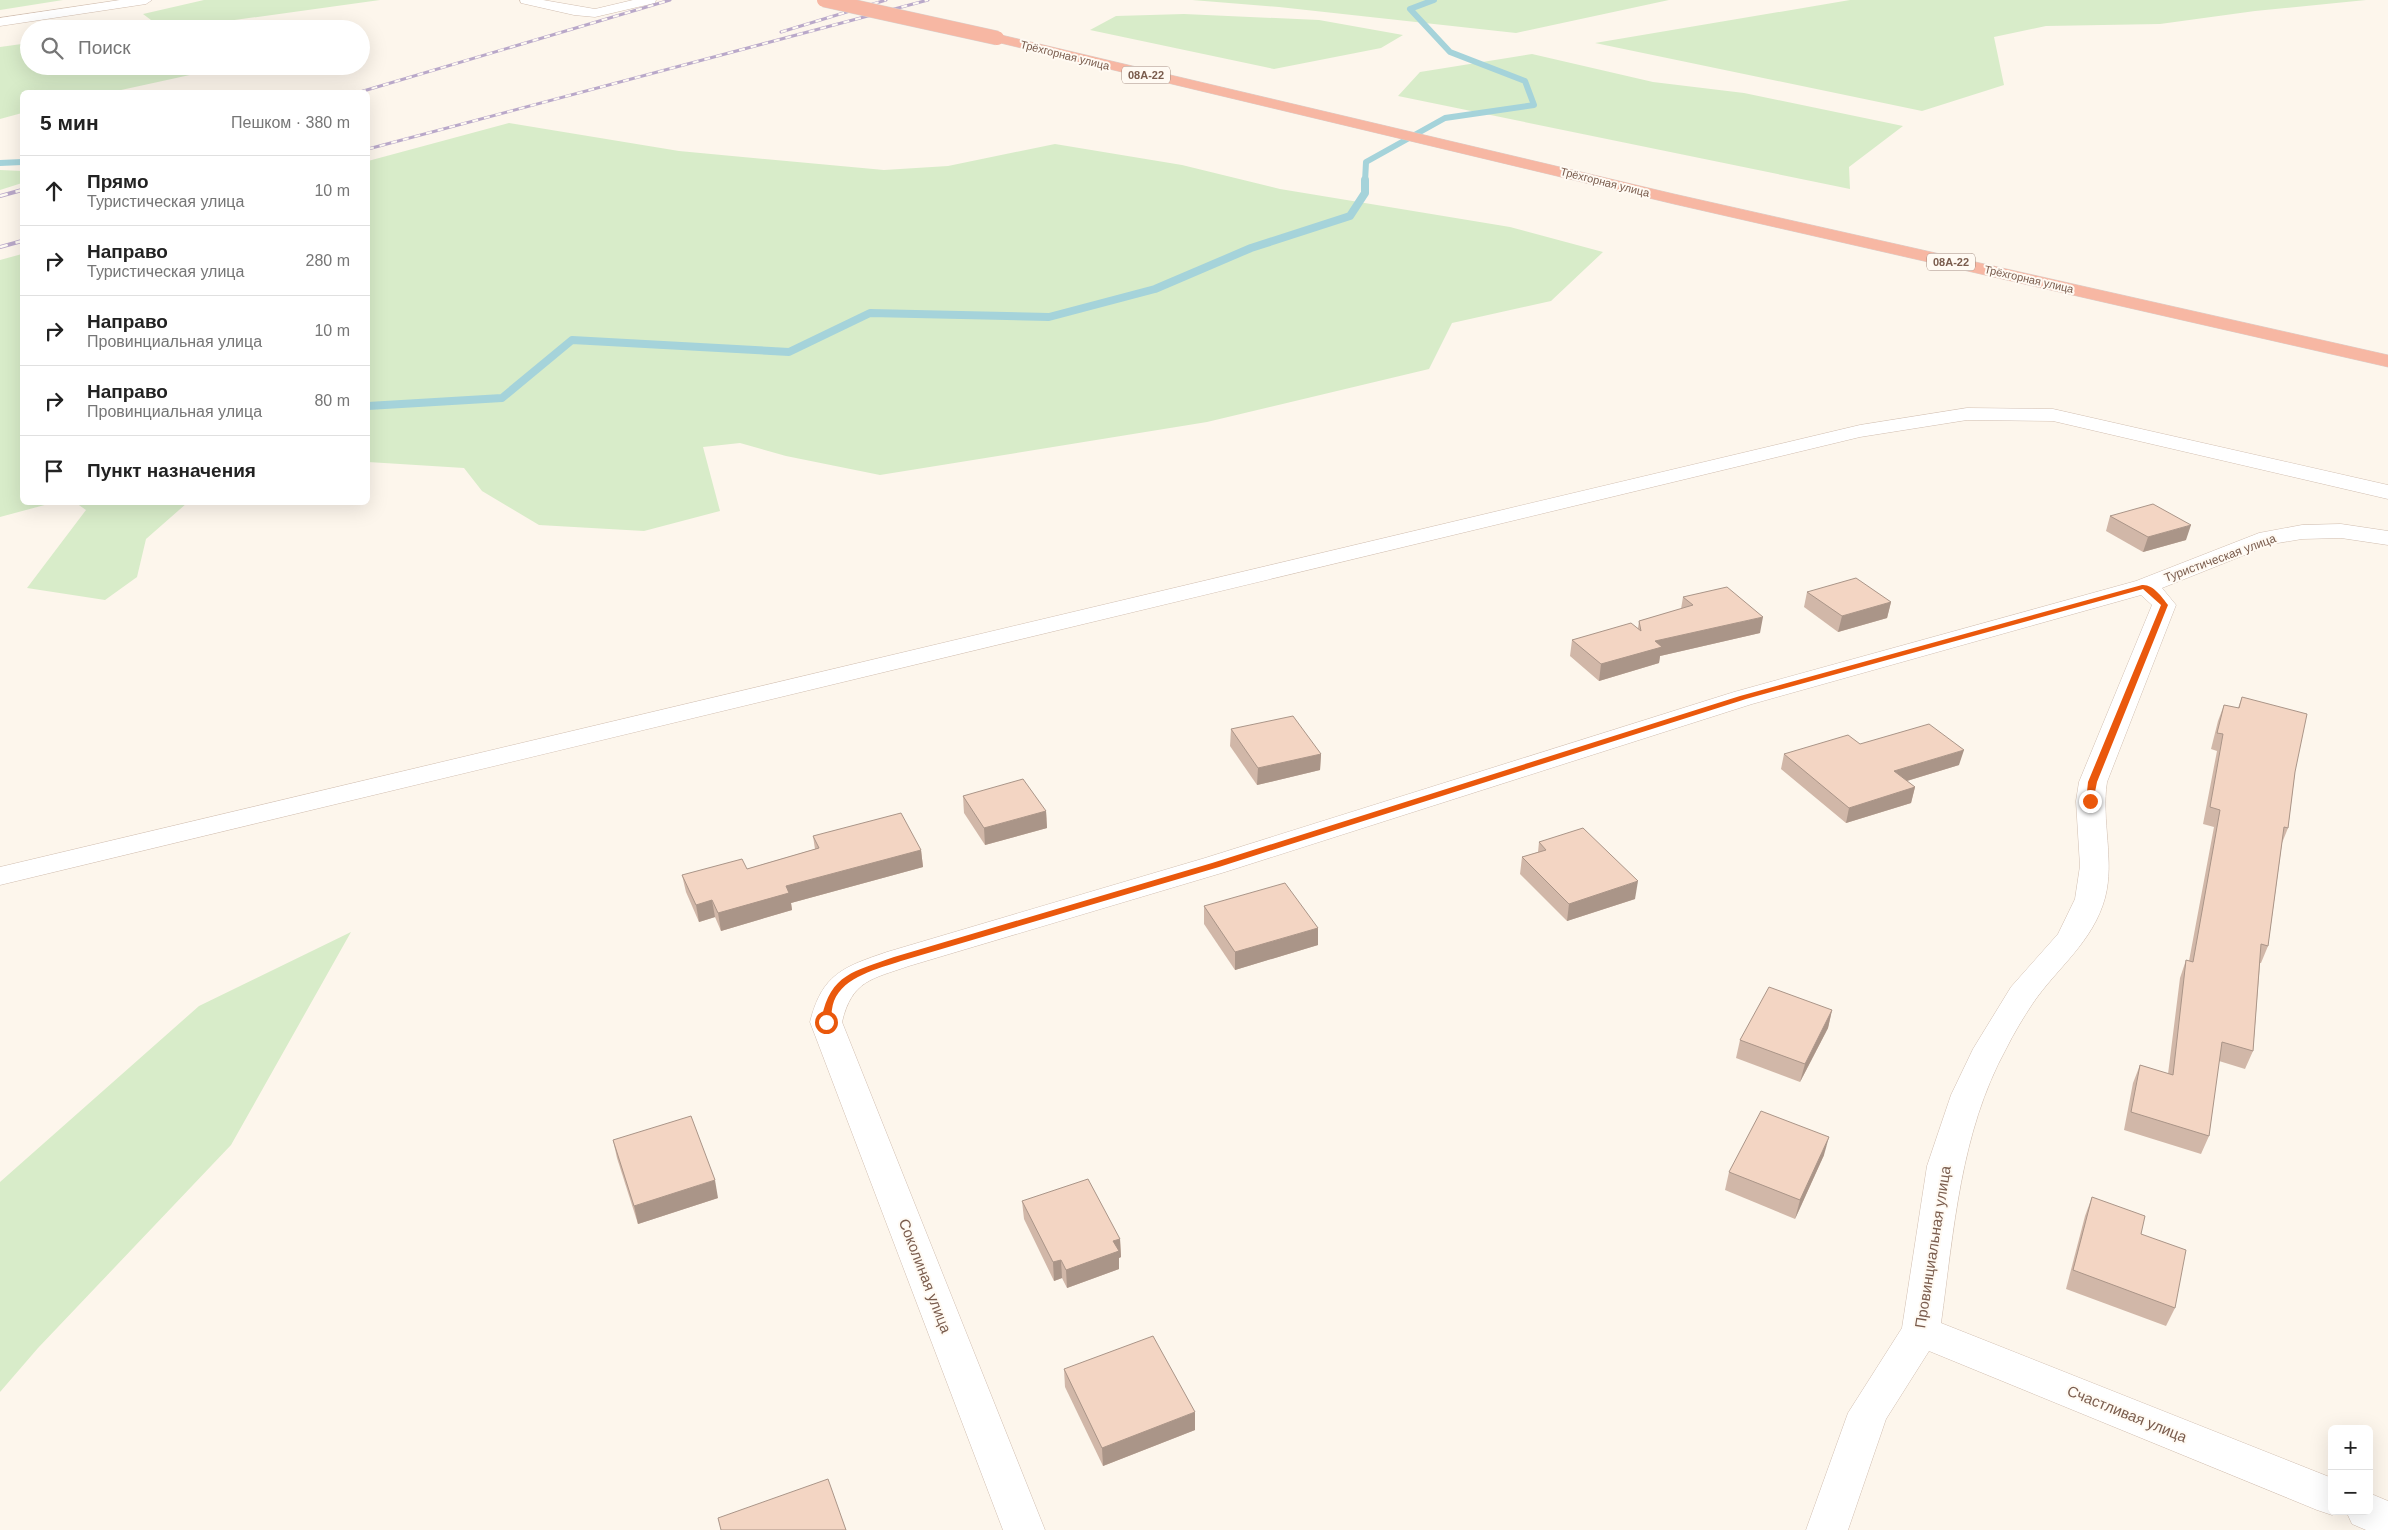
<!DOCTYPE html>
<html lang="ru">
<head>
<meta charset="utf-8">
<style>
  :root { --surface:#fff; --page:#f2f2f2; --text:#222; --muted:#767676; --line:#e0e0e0 }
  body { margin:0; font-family:Helvetica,sans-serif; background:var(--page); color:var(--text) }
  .controls { position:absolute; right:15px; bottom:15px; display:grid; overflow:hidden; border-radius:8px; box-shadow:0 5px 20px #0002 }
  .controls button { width:45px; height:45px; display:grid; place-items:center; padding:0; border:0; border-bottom:1px solid var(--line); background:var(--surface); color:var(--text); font:25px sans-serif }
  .stop { position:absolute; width:15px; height:15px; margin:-11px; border:4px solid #ea580c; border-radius:50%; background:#fff }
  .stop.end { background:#ea580c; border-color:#fff; box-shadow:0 1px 5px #0008 }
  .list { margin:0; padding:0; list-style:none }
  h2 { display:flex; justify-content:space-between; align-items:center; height:65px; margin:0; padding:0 20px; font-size:21px }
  h2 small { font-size:16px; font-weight:400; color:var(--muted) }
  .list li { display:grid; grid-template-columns:32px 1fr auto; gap:15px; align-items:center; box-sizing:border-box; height:70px; padding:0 20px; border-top:1px solid var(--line) }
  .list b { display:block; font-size:19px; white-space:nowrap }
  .list p { margin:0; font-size:16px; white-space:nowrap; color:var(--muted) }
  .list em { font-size:16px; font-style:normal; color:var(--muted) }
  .icon { flex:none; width:28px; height:28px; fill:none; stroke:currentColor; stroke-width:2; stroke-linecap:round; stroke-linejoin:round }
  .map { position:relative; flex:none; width:2388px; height:1530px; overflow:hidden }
  .search { position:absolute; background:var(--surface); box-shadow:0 5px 20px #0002; left:20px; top:20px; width:350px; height:55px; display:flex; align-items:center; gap:12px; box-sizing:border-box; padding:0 18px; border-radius:28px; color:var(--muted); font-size:19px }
  .panel { position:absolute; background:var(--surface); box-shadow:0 5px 20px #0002; left:20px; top:90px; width:350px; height:415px; border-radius:8px }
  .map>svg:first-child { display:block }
</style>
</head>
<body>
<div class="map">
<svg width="2388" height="1530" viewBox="0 0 2388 1530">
  <rect width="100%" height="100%" fill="#fdf6ec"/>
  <!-- green -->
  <g fill="#d8ecc9">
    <path d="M0,0H63L0,10Z"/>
    <path d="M204,0H380L206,24L231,29H111L151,20L143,14Z"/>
    <path d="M1192,0H1669L1516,33L1279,7Z"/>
    <path d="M1850,0H2366L2255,11L2160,24L2046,26L1994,37L2004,85L1922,111L1595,43Z"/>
    <path d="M1184,14L1319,20L1403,35L1381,48L1274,69L1090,30L1116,16Z"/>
    <path d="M29,43V66H231L112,92H22V113L0,119V47Z"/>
    <path d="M1532,54L1653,82L1744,93L1903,126L1849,167L1850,189L1398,96L1420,72Z"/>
    <path d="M509,123L679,151L884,170L948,166L1055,144L1182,165L1280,189L1510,227L1603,252L1551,301L1452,323L1429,369L1207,422L880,475L786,456L740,443L703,447L720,511L644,531L539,525L482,491L464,468L368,462V161Z"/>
    <path d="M0,170L22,171V183L0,190Z"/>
    <path d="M22,254V502L52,503L0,517V260Z"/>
    <path d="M76,503H187L146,539L137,577L105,600L27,588L86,510Z"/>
    <path d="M351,932L231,1145L38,1348L0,1392V1182L199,1006Z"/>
  </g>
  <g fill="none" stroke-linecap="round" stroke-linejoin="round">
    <!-- stream-far1 -->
    <g stroke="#a5d3da" stroke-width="6">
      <path d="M0,163L22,162"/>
      <path d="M1365,182L1366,162L1445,118L1534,105L1525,81L1450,52L1410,9L1434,0"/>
    </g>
    <!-- stream -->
    <path stroke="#a5d3da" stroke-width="8" d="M368,406L502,398L572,340L789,352L870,313L1049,317L1155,289L1251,248L1350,216L1365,193V180"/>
    <!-- minor casing -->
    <g stroke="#d1beb0" stroke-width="1">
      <g id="minor">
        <path d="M120,0H152L146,4L0,26V18Z"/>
        <path d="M520,0H543L595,9L633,0H656L655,3L595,17L574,15L521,3Z"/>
        <path d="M1967,408L2053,409L2388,485V499L2053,421L1967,420L1860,437L0,885V867L1860,425Z"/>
        <path d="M2341,524L2388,531V545L2341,538L2302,539L2272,544L2162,588L2176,605L2107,782C2101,821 2115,860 2105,898C2093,942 2057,968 2033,1003C2023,1018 2014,1033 2006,1049C1960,1133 1954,1230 1941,1323L2332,1478V1511H2343L2332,1515L2317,1510L1929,1351L1886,1419L1848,1530H1806L1848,1413L1902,1328L1927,1166L1951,1095L1973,1049L2011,987L2058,934L2075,899L2080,866L2076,801L2079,782L2152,605L2141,595L1752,704L1225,872L909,966C872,979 852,980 842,1022L1045,1530H1003L810,1022C822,974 843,967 887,952L1205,858L1734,692L2136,581L2259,533L2302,525Z"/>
        <path d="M2369,1493L2388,1501V1530H2366L2352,1524L2346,1511H2369Z"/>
      </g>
    </g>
    <!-- highway casing -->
    <g stroke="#dad1cd" stroke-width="1">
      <path id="highway" d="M997,34L1674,194L2388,355V367L1674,204L992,41L990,38Z"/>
    </g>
    <!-- minor -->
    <use href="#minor" fill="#fff" fill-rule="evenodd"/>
    <!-- highway -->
    <use href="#highway" fill="#f7b7a3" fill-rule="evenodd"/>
    <!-- rail-far1 casing -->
    <g stroke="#b9a8c9" stroke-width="3">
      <g id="rail-far1">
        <path d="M781,32L886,0"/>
        <path d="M360,92L670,0"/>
        <path d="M368,149L928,0"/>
      </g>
    </g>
    <!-- rail casing -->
    <g stroke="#b9a8c9" stroke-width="4">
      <g id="rail">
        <path d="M0,196L22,190"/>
        <path d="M0,247L22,241"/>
      </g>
    </g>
    <!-- rail-far1 -->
    <use href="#rail-far1" stroke="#fffaf3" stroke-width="2" stroke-dasharray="6" stroke-linecap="butt"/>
    <!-- rail -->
    <use href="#rail" stroke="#fffaf3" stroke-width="2.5" stroke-dasharray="8" stroke-linecap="butt"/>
    <!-- highway-bridge casing -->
    <g stroke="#dad1cd" stroke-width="15" stroke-linecap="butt">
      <path id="highway-bridge" d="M824,0L997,38"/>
    </g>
    <!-- highway-bridge -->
    <use href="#highway-bridge" stroke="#f7b7a3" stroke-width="14"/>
  </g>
  <!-- wall -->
  <g fill="#d1b7a8">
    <path d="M2110,516L2186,540L2143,552L2106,531Z"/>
    <path d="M1807,592L1891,602L1887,618L1838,632L1804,607Z"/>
    <path d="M1683,597L1760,633L1660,656L1659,663L1599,681L1570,656L1572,640L1638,628L1639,621L1681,609Z"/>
    <path d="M2242,697L2295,772L2288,828L2282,843L2268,946L2261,963H2260L2253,1051L2245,1069L2219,1061L2209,1136L2201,1154L2124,1130L2133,1083L2140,1065L2168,1074L2180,978L2186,960L2189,961L2214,827L2203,824L2217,751L2211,749L2218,721L2224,705L2238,708Z"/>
    <path d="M1231,729L1321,754L1320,770L1257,785L1230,746Z"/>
    <path d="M1860,744L1959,765L1907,781L1915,787L1911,803L1846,823L1781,769L1784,754Z"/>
    <path d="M963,796L1046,811L1047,828L985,845L964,813Z"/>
    <path d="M813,836L921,850L923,867L791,903L792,910L721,931L715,917L699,922L686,892L682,875L747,869L815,849Z"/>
    <path d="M1539,842L1635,899L1567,921L1520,874L1522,857L1538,852Z"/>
    <path d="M1204,906L1318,928V945L1235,970L1204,924Z"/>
    <path d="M1832,1010L1828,1028L1800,1082L1736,1058L1740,1040Z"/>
    <path d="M613,1140L718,1198L638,1224L617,1158Z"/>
    <path d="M1824,1155L1795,1219L1725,1190L1729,1172Z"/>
    <path d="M2092,1197L2141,1234L2175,1308L2166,1326L2066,1289L2085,1216Z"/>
    <path d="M1022,1201L1120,1239L1121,1257L1119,1258V1269L1067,1288L1062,1278L1054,1281L1024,1219Z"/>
    <path d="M1064,1369L1195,1430L1103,1466L1065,1387Z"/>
  </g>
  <!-- shaded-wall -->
  <g fill="#aa9588">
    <path d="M2191,525L2186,540L2143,552L2148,537Z"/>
    <path d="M1891,602L1887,618L1838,632L1842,616Z"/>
    <path d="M1763,617L1760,633L1660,656L1659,663L1599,681L1601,664L1655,641Z"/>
    <path d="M1964,750L1959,765L1890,786L1894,771Z"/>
    <path d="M1321,754L1320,770L1257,785L1258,768Z"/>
    <path d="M1915,787L1911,803L1846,823L1849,808Z"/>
    <path d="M1046,811L1047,828L985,845L984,828Z"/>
    <path d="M921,850L923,867L791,903L792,910L721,931L718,913L786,886Z"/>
    <path d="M1638,881L1635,899L1567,921L1569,904Z"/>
    <path d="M712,900L715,917L699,922L696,905Z"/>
    <path d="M1318,928V945L1235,970V952Z"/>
    <path d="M1832,1010L1828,1028L1800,1082L1805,1064Z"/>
    <path d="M1829,1137L1824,1155L1795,1219L1800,1200Z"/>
    <path d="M715,1180L718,1198L638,1224L634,1206Z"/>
    <path d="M1120,1239L1121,1257L1119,1258V1269L1067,1288L1066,1270L1113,1241Z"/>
    <path d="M1061,1260L1062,1278L1054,1281L1053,1262Z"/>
    <path d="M1195,1412V1430L1103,1466L1102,1448Z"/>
  </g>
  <!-- building -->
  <g fill="#f3d5c3" stroke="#aa9588">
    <path d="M2153,504L2191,525L2148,537L2110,516Z"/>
    <path d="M1856,578L1891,602L1842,616L1807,592Z"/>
    <path d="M1727,587L1763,617L1655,641L1662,647L1601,664L1572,640L1631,623L1641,631L1639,621L1693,605L1683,597Z"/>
    <path d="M2242,697L2307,714L2295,772L2288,828L2284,827L2268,946L2261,944L2253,1051L2222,1042L2209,1136L2131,1112L2140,1065L2173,1075L2186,960L2193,962L2220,810L2210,807L2223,734L2217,733L2224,705L2239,708Z"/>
    <path d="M1293,716L1321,754L1258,768L1231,729Z"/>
    <path d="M1929,724L1964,750L1894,771L1915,787L1849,808L1784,754L1848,735L1860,744Z"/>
    <path d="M1023,779L1046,811L984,828L963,796Z"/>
    <path d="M901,813L921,850L786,886L789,893L718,913L712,900L696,905L682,875L742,859L747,869L819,848L813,836Z"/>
    <path d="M1583,828L1638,881L1569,904L1522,857L1546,850L1539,842Z"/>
    <path d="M1285,883L1318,928L1235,952L1204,906Z"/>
    <path d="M1769,987L1832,1010L1805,1064L1740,1040Z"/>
    <path d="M1761,1111L1829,1137L1800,1200L1729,1172Z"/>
    <path d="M691,1116L715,1180L634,1206L613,1140Z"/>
    <path d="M1088,1179L1120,1239L1113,1241L1119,1251L1066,1270L1061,1260L1053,1262L1022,1201Z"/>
    <path d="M2092,1197L2145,1216L2141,1234L2186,1250L2175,1308L2073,1270Z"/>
    <path d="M1153,1336L1195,1412L1102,1448L1064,1369Z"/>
    <path d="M828,1479L846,1530H721L718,1518Z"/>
  </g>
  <!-- route -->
  <path fill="#ea580c" d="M2142,585C2153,584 2162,597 2168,605L2097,782L2093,802L2086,801L2088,782L2161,605L2143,589L1746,699L1219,867L901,961C878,969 844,976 834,1001C831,1009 832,1017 829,1025H822L821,1022C829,974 853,972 894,957L1212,863L1740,696Z"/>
  <g text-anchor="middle" stroke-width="4" stroke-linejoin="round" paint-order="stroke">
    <!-- far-street labels -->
    <g font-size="11" fill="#7a5c4d" stroke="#fffaf3">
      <text transform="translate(1065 55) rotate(14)" y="4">Трёхгорная улица</text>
      <text transform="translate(1605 182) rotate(14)" y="4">Трёхгорная улица</text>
      <text transform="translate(2029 279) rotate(13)" y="4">Трёхгорная улица</text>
    </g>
    <!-- shield labels -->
    <g fill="#fffaf3" stroke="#a28b7f" stroke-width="1">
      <rect x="1122" y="66.5" width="48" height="17" rx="4"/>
      <rect x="1927" y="253.5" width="48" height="17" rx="4"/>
    </g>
    <g font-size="11" font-weight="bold" fill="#7a5c4d">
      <text x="1146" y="79">08А-22</text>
      <text x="1951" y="266">08А-22</text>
    </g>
    <!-- street labels -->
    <g font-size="12" fill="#7a5c4d" stroke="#fffaf3">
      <text transform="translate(2220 558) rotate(-20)" y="4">Туристическая улица</text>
    </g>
    <!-- near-street labels -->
    <g font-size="15" fill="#7a5c4d" stroke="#fffaf3">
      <text transform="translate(1933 1247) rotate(-81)" y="5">Провинциальная улица</text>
      <text transform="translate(925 1276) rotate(69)" y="5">Соколиная улица</text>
      <text transform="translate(2127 1414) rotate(22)" y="5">Счастливая улица</text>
    </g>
  </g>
</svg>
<div class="controls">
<button>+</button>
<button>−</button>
</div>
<div class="stop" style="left:826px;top:1022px"></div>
<div class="stop end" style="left:2090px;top:801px"></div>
<div class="search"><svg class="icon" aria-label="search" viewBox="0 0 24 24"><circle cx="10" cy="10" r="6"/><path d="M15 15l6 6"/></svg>Поиск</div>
<section class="panel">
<h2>5 мин<small>Пешком · 380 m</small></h2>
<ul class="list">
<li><svg class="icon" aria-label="ahead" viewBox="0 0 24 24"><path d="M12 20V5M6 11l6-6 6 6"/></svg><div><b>Прямо</b><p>Туристическая улица</p></div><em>10 m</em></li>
<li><svg class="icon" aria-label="right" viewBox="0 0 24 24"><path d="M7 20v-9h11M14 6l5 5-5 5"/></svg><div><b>Направо</b><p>Туристическая улица</p></div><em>280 m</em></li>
<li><svg class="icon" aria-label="right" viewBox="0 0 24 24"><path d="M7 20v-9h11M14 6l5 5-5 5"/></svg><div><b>Направо</b><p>Провинциальная улица</p></div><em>10 m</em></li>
<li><svg class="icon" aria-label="right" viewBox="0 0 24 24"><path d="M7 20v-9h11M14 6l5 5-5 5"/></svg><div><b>Направо</b><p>Провинциальная улица</p></div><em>80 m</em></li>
<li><svg class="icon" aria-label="arrive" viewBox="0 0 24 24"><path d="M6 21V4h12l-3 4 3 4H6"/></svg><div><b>Пункт назначения</b></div></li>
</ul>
</section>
</div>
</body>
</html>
